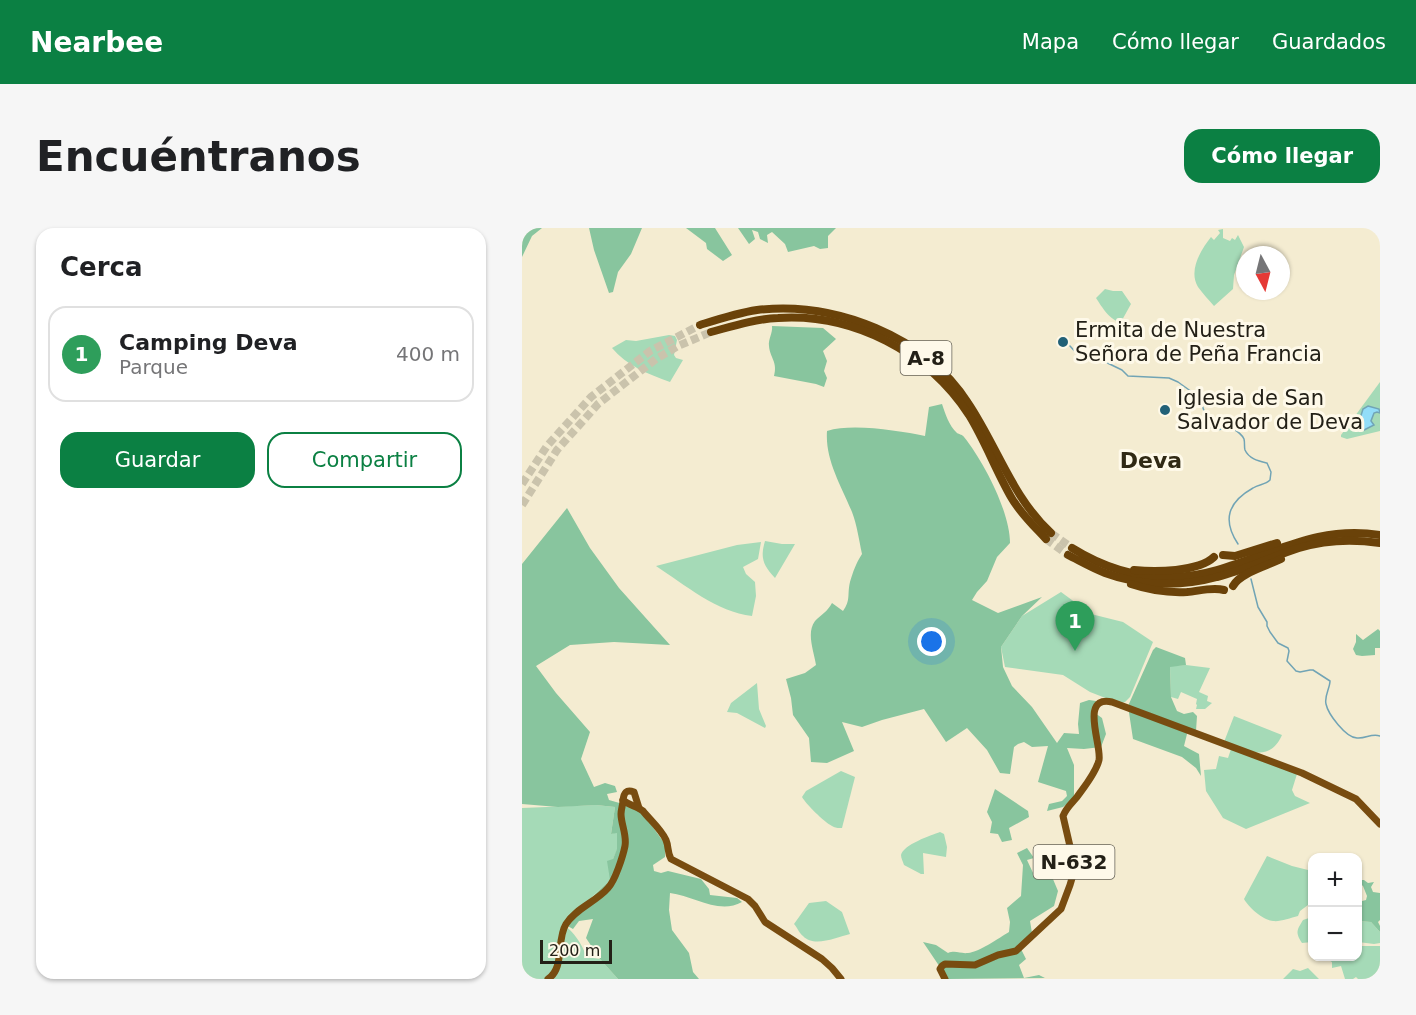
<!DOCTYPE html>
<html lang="es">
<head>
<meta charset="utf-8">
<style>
  :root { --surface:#fff; --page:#f6f6f6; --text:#202124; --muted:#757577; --line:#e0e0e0; --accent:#0b8043 }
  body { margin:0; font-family:"DejaVu Sans",sans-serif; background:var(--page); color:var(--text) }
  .controls { position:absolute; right:18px; bottom:18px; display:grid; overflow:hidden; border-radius:12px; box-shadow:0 2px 4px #0004 }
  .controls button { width:54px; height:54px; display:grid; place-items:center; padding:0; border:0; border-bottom:2px solid var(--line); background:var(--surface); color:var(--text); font:30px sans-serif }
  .compass { position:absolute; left:714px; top:18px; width:54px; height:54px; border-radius:50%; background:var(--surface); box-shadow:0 2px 4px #0004; rotate:173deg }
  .scale { position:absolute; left:18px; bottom:15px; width:72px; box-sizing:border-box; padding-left:6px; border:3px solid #232017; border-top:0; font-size:16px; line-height:21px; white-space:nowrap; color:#232017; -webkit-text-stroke:4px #fef9e9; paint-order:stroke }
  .you { position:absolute; left:410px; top:414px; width:21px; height:21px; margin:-15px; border:4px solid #fff; border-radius:50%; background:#1a73e8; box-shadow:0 0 0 9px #1a73e833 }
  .badge { display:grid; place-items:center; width:39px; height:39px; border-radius:50%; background:var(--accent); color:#fff; font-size:20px; font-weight:700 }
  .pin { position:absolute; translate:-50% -50px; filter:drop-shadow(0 2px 3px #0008) }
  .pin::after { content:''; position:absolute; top:32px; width:21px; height:18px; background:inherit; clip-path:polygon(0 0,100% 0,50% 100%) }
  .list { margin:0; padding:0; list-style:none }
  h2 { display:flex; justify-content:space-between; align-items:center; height:78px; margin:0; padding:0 24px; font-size:26px }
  h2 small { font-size:20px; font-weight:400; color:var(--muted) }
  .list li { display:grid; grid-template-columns:39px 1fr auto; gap:18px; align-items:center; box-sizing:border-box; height:96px; margin:0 12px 12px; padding:0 12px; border:2px solid var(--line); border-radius:18px }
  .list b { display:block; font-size:22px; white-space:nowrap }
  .list p { margin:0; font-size:20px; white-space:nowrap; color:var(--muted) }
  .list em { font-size:20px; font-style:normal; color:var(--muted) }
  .actions { display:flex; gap:12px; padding:18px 24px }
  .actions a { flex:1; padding:14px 0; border:2px solid var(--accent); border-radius:18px; text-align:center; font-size:21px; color:var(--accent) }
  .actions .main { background:var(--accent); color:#fff }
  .map { position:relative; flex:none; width:858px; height:751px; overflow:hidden; border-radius:18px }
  header { display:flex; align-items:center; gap:36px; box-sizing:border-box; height:84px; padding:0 30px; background:var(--accent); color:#fff }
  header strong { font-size:28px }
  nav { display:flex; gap:33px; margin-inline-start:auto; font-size:21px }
  .intro { display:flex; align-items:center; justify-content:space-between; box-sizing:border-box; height:144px; padding:0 36px }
  h1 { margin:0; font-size:42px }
  .button { padding:15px 27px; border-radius:18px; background:var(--accent); color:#fff; font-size:21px; font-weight:700 }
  main { display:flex; gap:36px; padding:0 36px }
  aside { flex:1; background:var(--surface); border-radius:18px; box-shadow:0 2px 4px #0004 }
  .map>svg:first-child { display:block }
</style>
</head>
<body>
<header>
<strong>Nearbee</strong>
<nav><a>Mapa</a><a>Cómo llegar</a><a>Guardados</a></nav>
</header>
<div class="intro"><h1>Encuéntranos</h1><a class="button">Cómo llegar</a></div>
<main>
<aside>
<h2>Cerca<small></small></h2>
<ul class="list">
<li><span class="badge" style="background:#2e9e5b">1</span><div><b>Camping Deva</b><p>Parque</p></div><em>400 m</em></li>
</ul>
<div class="actions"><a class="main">Guardar</a><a>Compartir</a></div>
</aside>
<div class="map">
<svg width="858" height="751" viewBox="0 0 858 751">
  <rect width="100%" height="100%" fill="#f4ecd1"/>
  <!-- green -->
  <g fill="#a5dab7">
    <path d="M701,1V10L708,13L710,10L713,12L716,7L722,19L712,47L711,61L692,78C687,72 681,66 676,59C666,42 679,22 689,9L692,12L698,5L696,2Z"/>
    <path d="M583,61L591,63H600L609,76L599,94C588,93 580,79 574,70Z"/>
    <path d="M147,107L153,108L155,112L152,127L154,130L161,132L148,154C126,146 105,138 90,120L104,112L114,113Z"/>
    <path d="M858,154V203L825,211L819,209V207Z"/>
    <path d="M243,313L260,316H273L253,350C241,337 238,330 243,313Z"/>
    <path d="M239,314L236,331L221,339L224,346L233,354L234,368L230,388C195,384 163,357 134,338L215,317Z"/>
    <path d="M539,364L569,386L601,394L631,414L608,469L603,474L599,475L586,471L568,464L541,447L483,439L479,419L500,388Z"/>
    <path d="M664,437L688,440L677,464L686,468L685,473L690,475L683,481H674L675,477L674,476L675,471L659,464L656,471L649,469L648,438Z"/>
    <path d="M235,455L237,481L244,498L243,500L215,485L205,484L209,475Z"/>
    <path d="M712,488L760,507C747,536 725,522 702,514Z"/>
    <path d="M709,521L775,546L770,562L773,568L788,575L724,601L701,590L684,563L682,542L694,541L697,528L706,530Z"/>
    <path d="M319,543L333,549L320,600C315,600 314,600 310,598C302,594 284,576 280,569L284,563Z"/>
    <path d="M74,577L93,579L89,606L95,604V622L91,631L88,652L41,696C53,705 59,715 65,729L78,731L96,751H0V580Z"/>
    <path d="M418,604L422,606L425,619L424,629L401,625L402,646H399L382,637C381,634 379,630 379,627C381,617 409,607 418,604Z"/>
    <path d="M745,628L770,638L790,643V674L778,683L776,688C768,690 758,694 751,693C741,692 727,680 722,671Z"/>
    <path d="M304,673L320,684L328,706C315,709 292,720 281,708C277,705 275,699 272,696L287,675Z"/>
    <path d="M790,689V714L780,715C773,704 775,702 781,692Z"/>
    <path d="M836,693L849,694L858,704V715L852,716L836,714Z"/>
    <path d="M836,718H858V751H836L834,749L831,751H823L819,738L810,740V734L801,729L808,731V729L836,728Z"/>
    <path d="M786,740L797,751H761L771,741L778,743Z"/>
  </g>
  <!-- forest -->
  <g fill="#88c59e">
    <path d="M0,0H20L10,8L0,29Z"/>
    <path d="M67,0H120L109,26L96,44L91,64L87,65L72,22Z"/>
    <path d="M164,0H193L210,27L201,33L185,21L184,15Z"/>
    <path d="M216,0H314L306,8V20L298,21L292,18L266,24L263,16L250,4L245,7L246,15L238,11L236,4L230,2L233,11L227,16Z"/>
    <path d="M250,98L301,100L314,111L301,123L305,133L302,143L305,150L302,159L294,156L252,148C256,134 248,130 247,118C246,111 251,105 250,98Z"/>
    <path d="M420,176C423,185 427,198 435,205C437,206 441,207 442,209C462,234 488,284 488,315L475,329L465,353L455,364L450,372L476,385L520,369L500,388L479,419L481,439L490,458L510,479L535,515L542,505L557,506L556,496L558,475L567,472L574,473L573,485L580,490L584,506L579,519L562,521L545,520L552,537V570L541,579L525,583L527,576L540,573L545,568L544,563L516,554L526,518L510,519L502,514L496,516L492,519L488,546L478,545L465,522L445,500L424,514L402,481L360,492L340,499L320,494L332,523L305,535L289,534L287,510L271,487L269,470L264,451L283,445L294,437C292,423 284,405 293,393C299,387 306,383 310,375L321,383C329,372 325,367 328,354C331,344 334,335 340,326C337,312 335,297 330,284C319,257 303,232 305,203C331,195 377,203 403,208L407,179Z"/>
    <path d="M45,280L68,320L97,360L148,417L92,414L48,417L14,438L34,465L68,504L59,531L72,559L83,555L93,558L95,564L85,566L87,572L108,578L120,584L143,616V629L131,637L132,643L139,645L146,643L179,651L187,661L188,667L215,670L220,674C197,687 172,668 148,665L147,682L150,702L167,725L171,744L177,751H96L78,731L64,710L71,691L57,693L51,701L42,696L88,652L85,633L91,631L95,621V605L89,606L93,579L74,577L36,579L0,576V336Z"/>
    <path d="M856,401L858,403V420H853V427L840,428L834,427L831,421L834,414V406L841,412Z"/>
    <path d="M634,419L663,430L664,437L648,439L649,469L655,483L662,486L671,484L675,488L674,503L666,502L662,518L677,526L679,548L674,540L660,529L611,511L606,478L631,422Z"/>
    <path d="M473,561L506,583L507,589L487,600L490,612L480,614L476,606L468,605L470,594L465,584Z"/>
    <path d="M505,620L512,630L505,632L512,647L528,644L536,663L532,678L508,693L510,705L498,719L504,731L497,737L502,750L517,747L523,750L426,751L401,714L414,717L426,725C434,722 438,726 446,725C457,724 477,710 487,704L488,694L485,680L499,668L501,637L495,625Z"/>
    <path d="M836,652H842L846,655L852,654L849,659L851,664L858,665V692L856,694L858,698V704L849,694L836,693V674L844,672L845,668L841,658L836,654Z"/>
  </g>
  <!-- water -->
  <path fill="#92ddf9" stroke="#71a4b5" stroke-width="1.5" d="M846,178L857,181L858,185L855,184L852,185L849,193L852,197L842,202C835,196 839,188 841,181Z"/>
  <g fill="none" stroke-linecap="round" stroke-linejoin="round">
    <!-- stream -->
    <g stroke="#71a4b5" stroke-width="1.5">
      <path d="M548,118L557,128H571L600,142L606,148L647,150L656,154L677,169L688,199L693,202L710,200C715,203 720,206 722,211C723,215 722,219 723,222C727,231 737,233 745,235L749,244L748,252C743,257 737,256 731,260C706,274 700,292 716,316"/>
      <path d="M729,351L736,379L745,394V398L748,404L756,415L766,420L767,423L765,433L774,443L778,444L788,442H791L808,453C808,460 802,468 804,476C806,486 824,510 835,510C844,511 849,505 858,508"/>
    </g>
    <!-- motorway-tunnel -->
    <g stroke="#cac3ac" stroke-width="8" stroke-dasharray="8 4" stroke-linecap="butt">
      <path d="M0,256L25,218L69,169L128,123L178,97"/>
      <path d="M0,277L35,222L76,176L134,131L156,118L189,104"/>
      <path d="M529,305L550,320"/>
      <path d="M524,311L546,327"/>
    </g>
    <!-- trunk -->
    <g stroke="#784c10" stroke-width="7">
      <path d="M101,572C106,577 115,578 121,583C128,592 139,601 144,612C147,619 145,624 149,631L226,671L233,678L243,694L300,731L310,740L319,751"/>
      <path d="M26,751C43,740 34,712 44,696C54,680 74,674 86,660C93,653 101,628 103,618C105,607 99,596 99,586C99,581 101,577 101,572C102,565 104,561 112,564L117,580"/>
      <path d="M423,751L418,741L420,738L423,736L453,737L476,727L494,723L539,681L548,657L553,640L541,588C544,580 549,576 555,569C562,559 574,545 577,532C580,517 557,467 590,474L780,545L834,571L858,596"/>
    </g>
    <!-- motorway -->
    <g stroke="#6a4209" stroke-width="8">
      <path d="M178,97C197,91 215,85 235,82C313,73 403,108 446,175C475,218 490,269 529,305"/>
      <path d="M189,104C211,98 233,91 256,90C331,85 406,124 447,187C463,213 474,243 489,269C498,285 512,298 524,311"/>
      <path d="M550,320C595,348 643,357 695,342C752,326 795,297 858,307"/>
      <path d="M546,327C558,333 570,340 583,345C618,358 659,359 695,349C723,342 749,329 777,320C803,312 831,311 858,315"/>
      <path d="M701,327L713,328L755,315"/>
      <path d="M612,342C633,344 676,344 692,329"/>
      <path d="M609,356C627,362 646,365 665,364C677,363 690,359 702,362"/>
      <path d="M711,358C718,345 745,338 759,331"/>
    </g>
  </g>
  <!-- markers -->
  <g fill="#226177" stroke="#fef9e9" stroke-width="2">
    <circle cx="541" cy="114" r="6"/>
    <circle cx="643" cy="182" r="6"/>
  </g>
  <g text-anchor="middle" stroke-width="6" stroke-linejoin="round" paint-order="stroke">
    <!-- shield labels -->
    <g fill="#fef9e9" stroke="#656156" stroke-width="1.5">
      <rect x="378.5" y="113" width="51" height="34" rx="4.5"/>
      <rect x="511.5" y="617" width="81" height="34" rx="4.5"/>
    </g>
    <g font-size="20" font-weight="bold" fill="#232017">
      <text x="404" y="137">A-8</text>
      <text x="552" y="641">N-632</text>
    </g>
    <!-- poi labels -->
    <g font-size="21" fill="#232017" stroke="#fef9e9" text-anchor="start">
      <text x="553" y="109">Ermita de Nuestra<tspan x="553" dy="24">Señora de Peña Francia</tspan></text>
      <text x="655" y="177">Iglesia de San<tspan x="655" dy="24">Salvador de Deva</tspan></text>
    </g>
    <!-- neighbourhood labels -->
    <g font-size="22" font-weight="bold" fill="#302914" stroke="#fef9e9">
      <text x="629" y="240">Deva</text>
    </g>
  </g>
</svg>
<div class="controls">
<button>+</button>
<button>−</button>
</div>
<svg class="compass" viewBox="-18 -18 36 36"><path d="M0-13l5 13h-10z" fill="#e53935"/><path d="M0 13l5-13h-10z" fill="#757577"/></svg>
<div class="scale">200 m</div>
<div class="you"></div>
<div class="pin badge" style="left:553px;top:423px;background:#2e9e5b">1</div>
</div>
</main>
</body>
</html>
